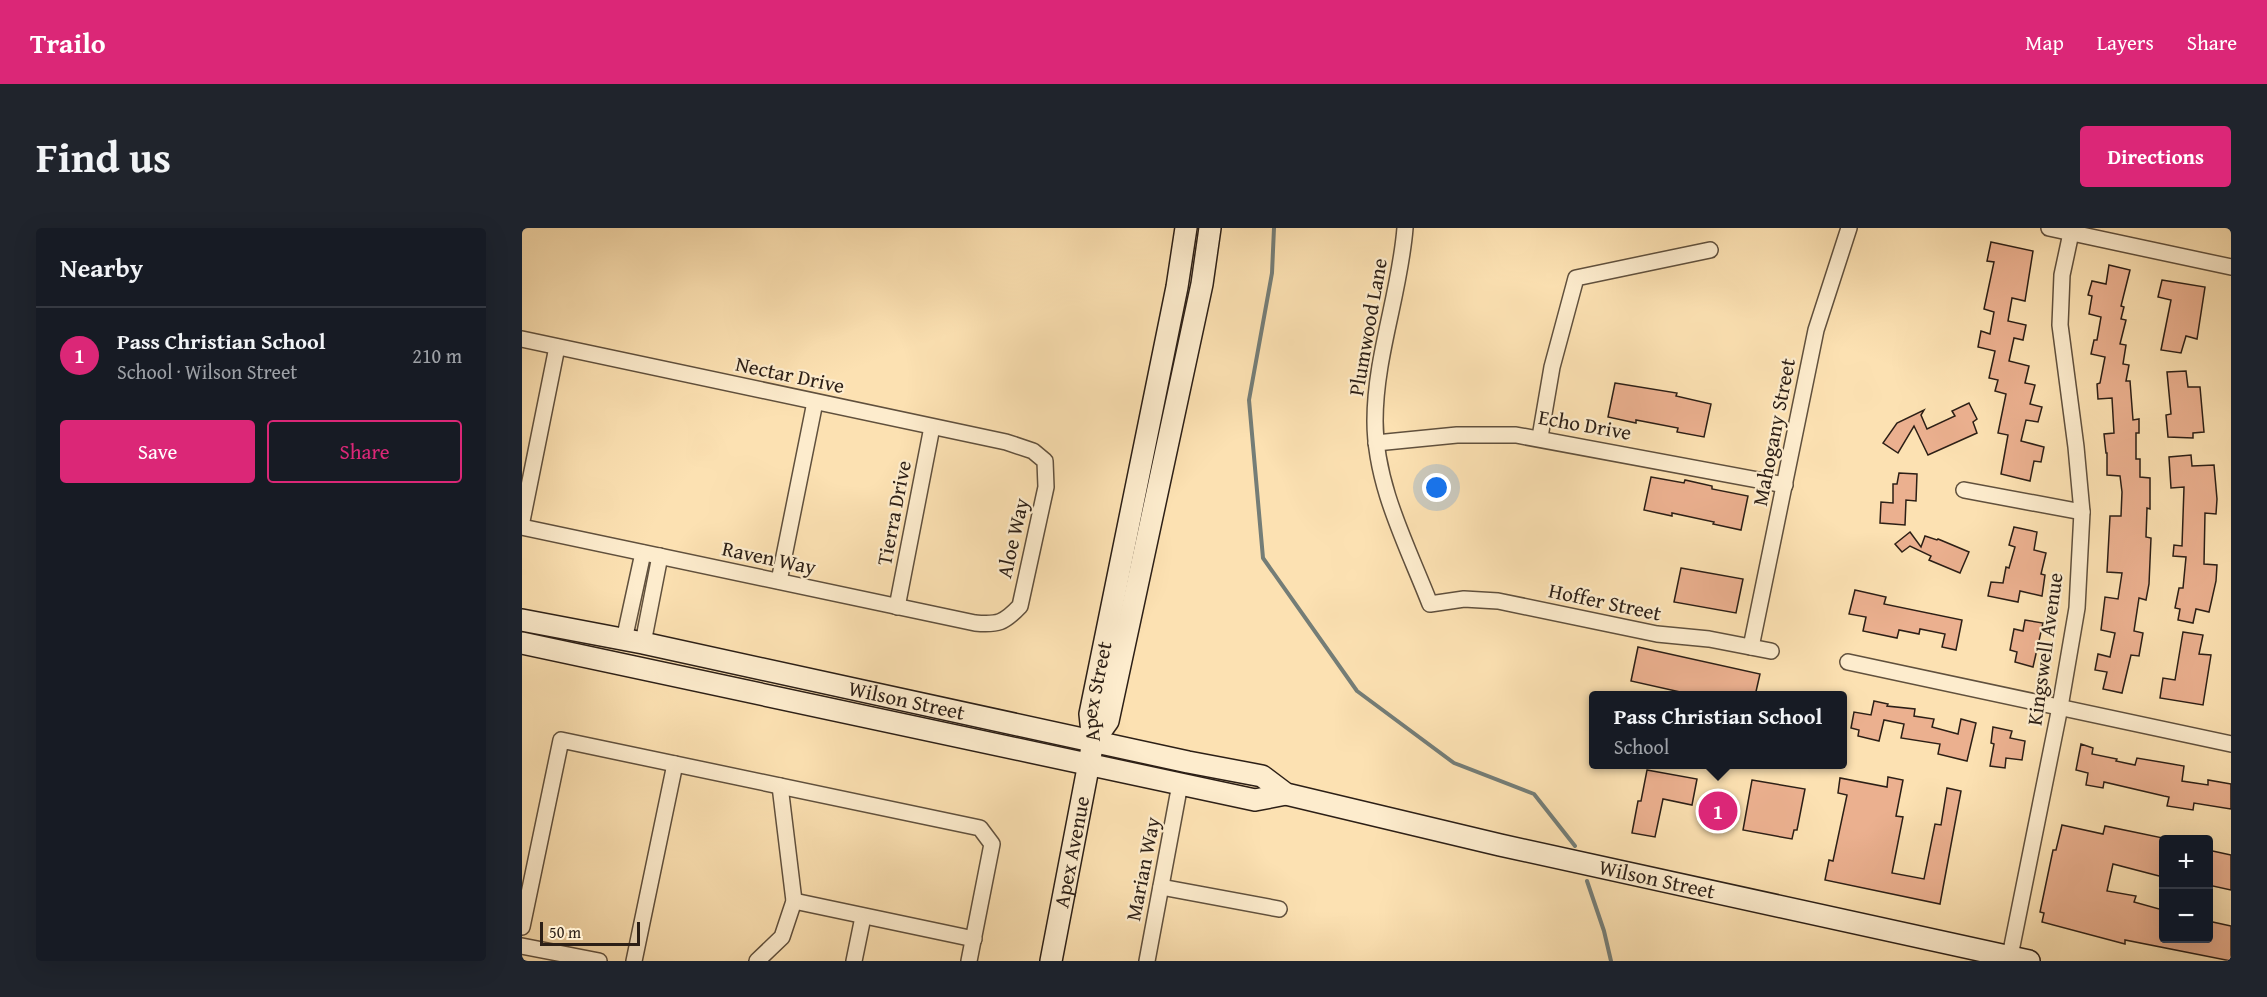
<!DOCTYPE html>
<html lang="en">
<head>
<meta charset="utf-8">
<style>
  :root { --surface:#171b24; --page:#20242c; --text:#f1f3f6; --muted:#9ea1a6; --line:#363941; --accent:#db2777 }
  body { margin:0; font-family:"Gentium Book Plus",serif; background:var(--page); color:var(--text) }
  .controls { position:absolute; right:18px; bottom:18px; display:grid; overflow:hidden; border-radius:6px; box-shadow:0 6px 24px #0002 }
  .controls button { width:54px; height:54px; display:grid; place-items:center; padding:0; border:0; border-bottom:2px solid var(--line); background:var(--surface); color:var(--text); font:30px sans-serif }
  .scale { position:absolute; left:18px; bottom:15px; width:100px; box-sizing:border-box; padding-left:6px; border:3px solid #2c1f16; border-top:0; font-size:16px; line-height:21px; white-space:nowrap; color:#2c1f16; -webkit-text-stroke:4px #fdeccd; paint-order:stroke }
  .you { position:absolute; left:915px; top:260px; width:21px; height:21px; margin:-15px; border:4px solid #fff; border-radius:50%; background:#1a73e8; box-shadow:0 0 0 9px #1a73e833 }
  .badge { display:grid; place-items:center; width:39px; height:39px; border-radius:50%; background:var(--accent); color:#fff; font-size:20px; font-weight:700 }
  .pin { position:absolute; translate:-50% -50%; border:3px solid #fff; box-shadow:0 2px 6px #0006 }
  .popup { position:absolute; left:1067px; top:463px; width:258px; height:78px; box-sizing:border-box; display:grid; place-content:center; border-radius:6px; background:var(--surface); filter:drop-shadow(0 2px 4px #0005); font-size:20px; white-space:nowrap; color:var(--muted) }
  .popup b { font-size:22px; color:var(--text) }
  .popup::after { content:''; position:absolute; left:50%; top:100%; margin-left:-12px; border:12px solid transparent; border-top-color:var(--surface) }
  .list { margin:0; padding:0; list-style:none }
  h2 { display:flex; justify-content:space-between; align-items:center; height:78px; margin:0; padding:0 24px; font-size:26px }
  h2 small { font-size:20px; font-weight:400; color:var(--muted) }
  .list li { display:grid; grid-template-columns:39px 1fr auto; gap:18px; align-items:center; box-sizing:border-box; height:96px; padding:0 24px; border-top:2px solid var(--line) }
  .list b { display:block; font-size:22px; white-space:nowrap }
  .list p { margin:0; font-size:20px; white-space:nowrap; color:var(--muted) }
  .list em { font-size:20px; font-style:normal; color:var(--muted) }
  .actions { display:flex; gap:12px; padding:18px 24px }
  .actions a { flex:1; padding:14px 0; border:2px solid var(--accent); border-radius:6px; text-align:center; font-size:21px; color:var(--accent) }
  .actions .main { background:var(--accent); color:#fff }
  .map { position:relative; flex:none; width:1709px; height:733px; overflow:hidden; border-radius:6px }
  header { display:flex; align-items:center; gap:36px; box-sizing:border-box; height:84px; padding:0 30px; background:var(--accent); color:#fff }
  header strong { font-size:28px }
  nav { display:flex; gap:33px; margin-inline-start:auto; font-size:21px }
  .intro { display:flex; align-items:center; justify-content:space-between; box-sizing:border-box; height:144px; padding:0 36px }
  h1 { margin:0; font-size:42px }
  .button { padding:15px 27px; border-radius:6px; background:var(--accent); color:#fff; font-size:21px; font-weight:700 }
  main { display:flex; gap:36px; padding:0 36px }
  aside { flex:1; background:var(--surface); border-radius:6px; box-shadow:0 6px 24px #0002 }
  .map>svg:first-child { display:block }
</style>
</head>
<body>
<header>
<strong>Trailo</strong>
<nav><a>Map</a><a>Layers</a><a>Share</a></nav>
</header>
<div class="intro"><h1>Find us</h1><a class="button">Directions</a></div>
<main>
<aside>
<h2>Nearby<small></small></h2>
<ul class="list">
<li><span class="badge">1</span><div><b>Pass Christian School</b><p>School · Wilson Street</p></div><em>210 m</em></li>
</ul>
<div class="actions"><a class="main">Save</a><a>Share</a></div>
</aside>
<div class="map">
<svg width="1709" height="733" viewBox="0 0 1709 733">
  <rect width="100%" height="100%" fill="#fce1b2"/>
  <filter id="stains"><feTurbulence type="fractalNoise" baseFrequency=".00333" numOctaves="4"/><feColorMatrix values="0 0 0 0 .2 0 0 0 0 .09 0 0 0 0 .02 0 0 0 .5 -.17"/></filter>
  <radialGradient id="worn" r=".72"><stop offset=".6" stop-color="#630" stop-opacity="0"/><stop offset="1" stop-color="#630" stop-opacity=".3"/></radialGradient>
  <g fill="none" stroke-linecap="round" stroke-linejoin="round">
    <!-- stream -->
    <g stroke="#747d77" stroke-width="4">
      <path d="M752,0L750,45L727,172L741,330L835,463L932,535L1012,566L1053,618"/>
      <path d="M1065,653L1082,703L1089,733"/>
    </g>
  </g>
  <!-- building -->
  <g fill="#ebb08f" stroke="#2c1f16" stroke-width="1.5">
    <path d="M1469,14L1511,23L1503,73L1490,70L1486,93L1504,97L1501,112L1492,110L1487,133L1507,138L1503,155L1513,157L1508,176L1520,179L1516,194L1504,192L1499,213L1522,219L1519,234L1512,233L1508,253L1479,246L1486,207L1476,205L1484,166L1473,163L1476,152L1467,150L1473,123L1456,119L1459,103L1468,106L1472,84L1462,81L1472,34L1465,33Z"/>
    <path d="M1587,37L1608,42L1599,78L1602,79L1599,91L1604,92L1598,116L1604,117L1601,136L1607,137L1604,153H1608L1611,192L1617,191V205H1614V231H1618V249L1628,250V281L1625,280L1624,309L1629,310L1627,356L1624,372L1617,370L1612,403L1621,405L1617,428L1609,427L1600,465L1581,461L1585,444L1573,442L1576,426L1588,429L1593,405L1579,402L1583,369L1596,371L1600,345L1585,344L1588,288H1599L1600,264L1598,248L1585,247V225H1584L1582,206L1592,205L1590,170L1576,171L1575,156L1578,155L1583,129L1569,126L1572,112H1575L1579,89L1567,86L1570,68L1566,67L1570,53L1584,56Z"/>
    <path d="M1640,52L1683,59L1675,111L1664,108L1659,125L1639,122L1649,72L1636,69Z"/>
    <path d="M1664,143L1666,159H1678L1682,204L1671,205V210L1646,209L1644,187L1649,186L1645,144Z"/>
    <path d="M1093,155L1155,165L1154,168L1189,176L1182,209L1155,204L1156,200L1114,192V195L1086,189Z"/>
    <path d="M1447,175L1455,191L1451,194L1455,205L1406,227L1392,198L1376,225L1361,215L1375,195L1402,182L1399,187L1405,201L1433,188L1430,183Z"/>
    <path d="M1669,227L1670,238L1692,237L1695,271L1694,286L1683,285L1682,336L1695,337L1694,353L1687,384L1674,381L1671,395L1656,392L1658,381L1653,380L1657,360H1661L1664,329L1651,328L1652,317L1660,318L1662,259L1649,260L1647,229Z"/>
    <path d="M1377,245L1395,246L1394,273L1384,272L1383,297L1358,295L1359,274L1371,275V256H1375Z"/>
    <path d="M1129,249L1162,255L1163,252L1190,258V261L1226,268L1219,302L1191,296L1192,294L1150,285V288L1122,282Z"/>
    <path d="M1492,299L1515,304L1512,322L1524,325L1519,346L1523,347L1520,368L1498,363L1496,374L1466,368L1469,354L1481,355L1484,339L1487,340L1493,319L1487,317Z"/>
    <path d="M1388,304L1399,319L1403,308L1415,312L1416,311L1447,324L1438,345L1407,332L1409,328L1388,318L1380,324L1373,316Z"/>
    <path d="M1159,340L1221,351L1214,385L1152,374Z"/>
    <path d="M1333,362L1364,369L1362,376L1440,392L1434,422L1420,419L1423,406L1398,401L1397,406L1377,402L1375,410L1341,403L1344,389L1327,386Z"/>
    <path d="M1503,392L1521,395L1511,439L1493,434L1495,424L1488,422L1492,401L1501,403Z"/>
    <path d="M1661,404L1681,407L1677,426L1689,427L1681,477L1638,470L1641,450L1653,452Z"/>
    <path d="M1116,419L1238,446L1233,468H1176L1109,453Z"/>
    <path d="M1352,473L1366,476L1365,478L1393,481L1392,488L1412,491L1410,499L1436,506L1439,491L1454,495L1445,533L1416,526L1418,516L1379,510L1382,496L1362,492L1357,513L1336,508L1337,502L1329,500L1332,484L1349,487Z"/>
    <path d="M1471,499L1490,503L1488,510L1503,513L1500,532L1484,530L1483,540L1468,538L1472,516L1469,515Z"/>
    <path d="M1559,516L1571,520L1570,526L1595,531L1594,533L1613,537L1615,530L1662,538L1660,553L1686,557V552L1709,556V581L1672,575L1671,582L1645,578L1647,569L1642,568L1582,554L1581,560L1564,557L1566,545L1554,542Z"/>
    <path d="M1125,542L1175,551L1170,577L1141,571L1133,609L1110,605L1116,573H1119Z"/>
    <path d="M1366,549L1381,552L1374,588L1381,589L1370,645L1402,651L1413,596L1419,597L1425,560L1439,563L1418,676L1303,652L1307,632L1311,633L1325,567L1316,565L1318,550L1365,559Z"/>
    <path d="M1230,552L1283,561L1275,602H1272L1270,611L1221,602Z"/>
    <path d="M1540,597L1581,606L1583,598L1641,610V649L1591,636L1585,663L1614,668L1612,674L1641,682V711H1686V693L1709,698V733L1603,712V716L1520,694L1522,685L1518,684L1531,622H1534Z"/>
    <path d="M1686,622L1709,627V662L1686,657Z"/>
  </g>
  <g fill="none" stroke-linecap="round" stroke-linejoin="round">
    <!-- street casing -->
    <g stroke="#60503d" stroke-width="18">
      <g id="street">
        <path d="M883,0C878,65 853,128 853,193C853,257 885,317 908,376L942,371L976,373L1135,406L1187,411L1249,423"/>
        <path d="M1527,0L1709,39"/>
        <path d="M0,111L484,214L511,223L523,233L524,259L498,378C482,395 476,397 453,395L0,299"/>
        <path d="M1018,209L1030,139L1054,50L1188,22"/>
        <path d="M854,215L935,207H994L1263,257"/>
        <path d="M1442,262L1560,284"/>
        <path d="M0,293L35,119"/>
        <path d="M257,353L293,174"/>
        <path d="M375,379L410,199"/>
        <path d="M102,412L121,325"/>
        <path d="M121,415L138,328"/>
        <path d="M1229,419L1294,102L1327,0"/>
        <path d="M1326,434L1709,516"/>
        <path d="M639,659L757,681"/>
        <path d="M272,673L452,711"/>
        <path d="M0,699L39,512L458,600L470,616L447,733"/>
        <path d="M0,718L77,733"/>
        <path d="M112,733L153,536"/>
        <path d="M235,733L260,709L272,673L258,558"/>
        <path d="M332,733L341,689"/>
        <path d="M625,733L658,556"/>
        <path d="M1487,733L1538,479L1555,380L1560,284L1554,219L1538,97L1540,47L1549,5"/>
      </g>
    </g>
    <!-- secondary casing -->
    <g stroke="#2c1f16" stroke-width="24">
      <g id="secondary">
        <path id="s1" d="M0,392L121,415L666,534L740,548L764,566L978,617L1507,733"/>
        <path d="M0,415L733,572L764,566"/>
        <path d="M571,514L586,493L680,56L688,0"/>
        <path id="s2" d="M529,733L571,514L568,486L655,59L664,0"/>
      </g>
    </g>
    <!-- street -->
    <use href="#street" stroke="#fdeccd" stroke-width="15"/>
    <!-- secondary -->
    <use href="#secondary" stroke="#fdeccd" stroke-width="21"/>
  </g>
  <g text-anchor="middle" stroke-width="4.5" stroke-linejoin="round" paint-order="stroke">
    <!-- street labels -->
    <g font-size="21" fill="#2c1f16" stroke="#fdeccd">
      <text transform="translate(846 99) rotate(-80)" y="7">Plumwood Lane</text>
      <text transform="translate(268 147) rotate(12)" y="7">Nectar Drive</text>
      <text transform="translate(1063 197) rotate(10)" y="7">Echo Drive</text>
      <text transform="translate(1252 204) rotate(-79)" y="7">Mahogany Street</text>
      <text transform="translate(372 285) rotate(-79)" y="7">Tierra Drive</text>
      <text transform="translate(491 310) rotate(-77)" y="7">Aloe Way</text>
      <text transform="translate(247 330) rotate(12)" y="7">Raven Way</text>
      <text transform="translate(1083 374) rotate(12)" y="7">Hoffer Street</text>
      <text transform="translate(1523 421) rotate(-82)" y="7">Kingswell Avenue</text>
      <text dy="7" stroke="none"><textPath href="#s2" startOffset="274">Apex Street</textPath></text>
      <text dy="7" stroke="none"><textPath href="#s1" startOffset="393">Wilson Street</textPath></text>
      <text dy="7" stroke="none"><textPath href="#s2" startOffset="111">Apex Avenue</textPath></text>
      <text transform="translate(621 641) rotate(-79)" y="7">Marian Way</text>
      <text dy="7" stroke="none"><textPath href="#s1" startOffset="1167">Wilson Street</textPath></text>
    </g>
  </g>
  <rect width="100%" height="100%" filter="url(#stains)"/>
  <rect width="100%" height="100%" fill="url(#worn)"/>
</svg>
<div class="controls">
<button>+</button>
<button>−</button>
</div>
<div class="scale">50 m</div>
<div class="you"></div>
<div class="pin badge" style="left:1196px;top:583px">1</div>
<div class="popup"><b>Pass Christian School</b>School</div>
</div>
</main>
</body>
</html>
